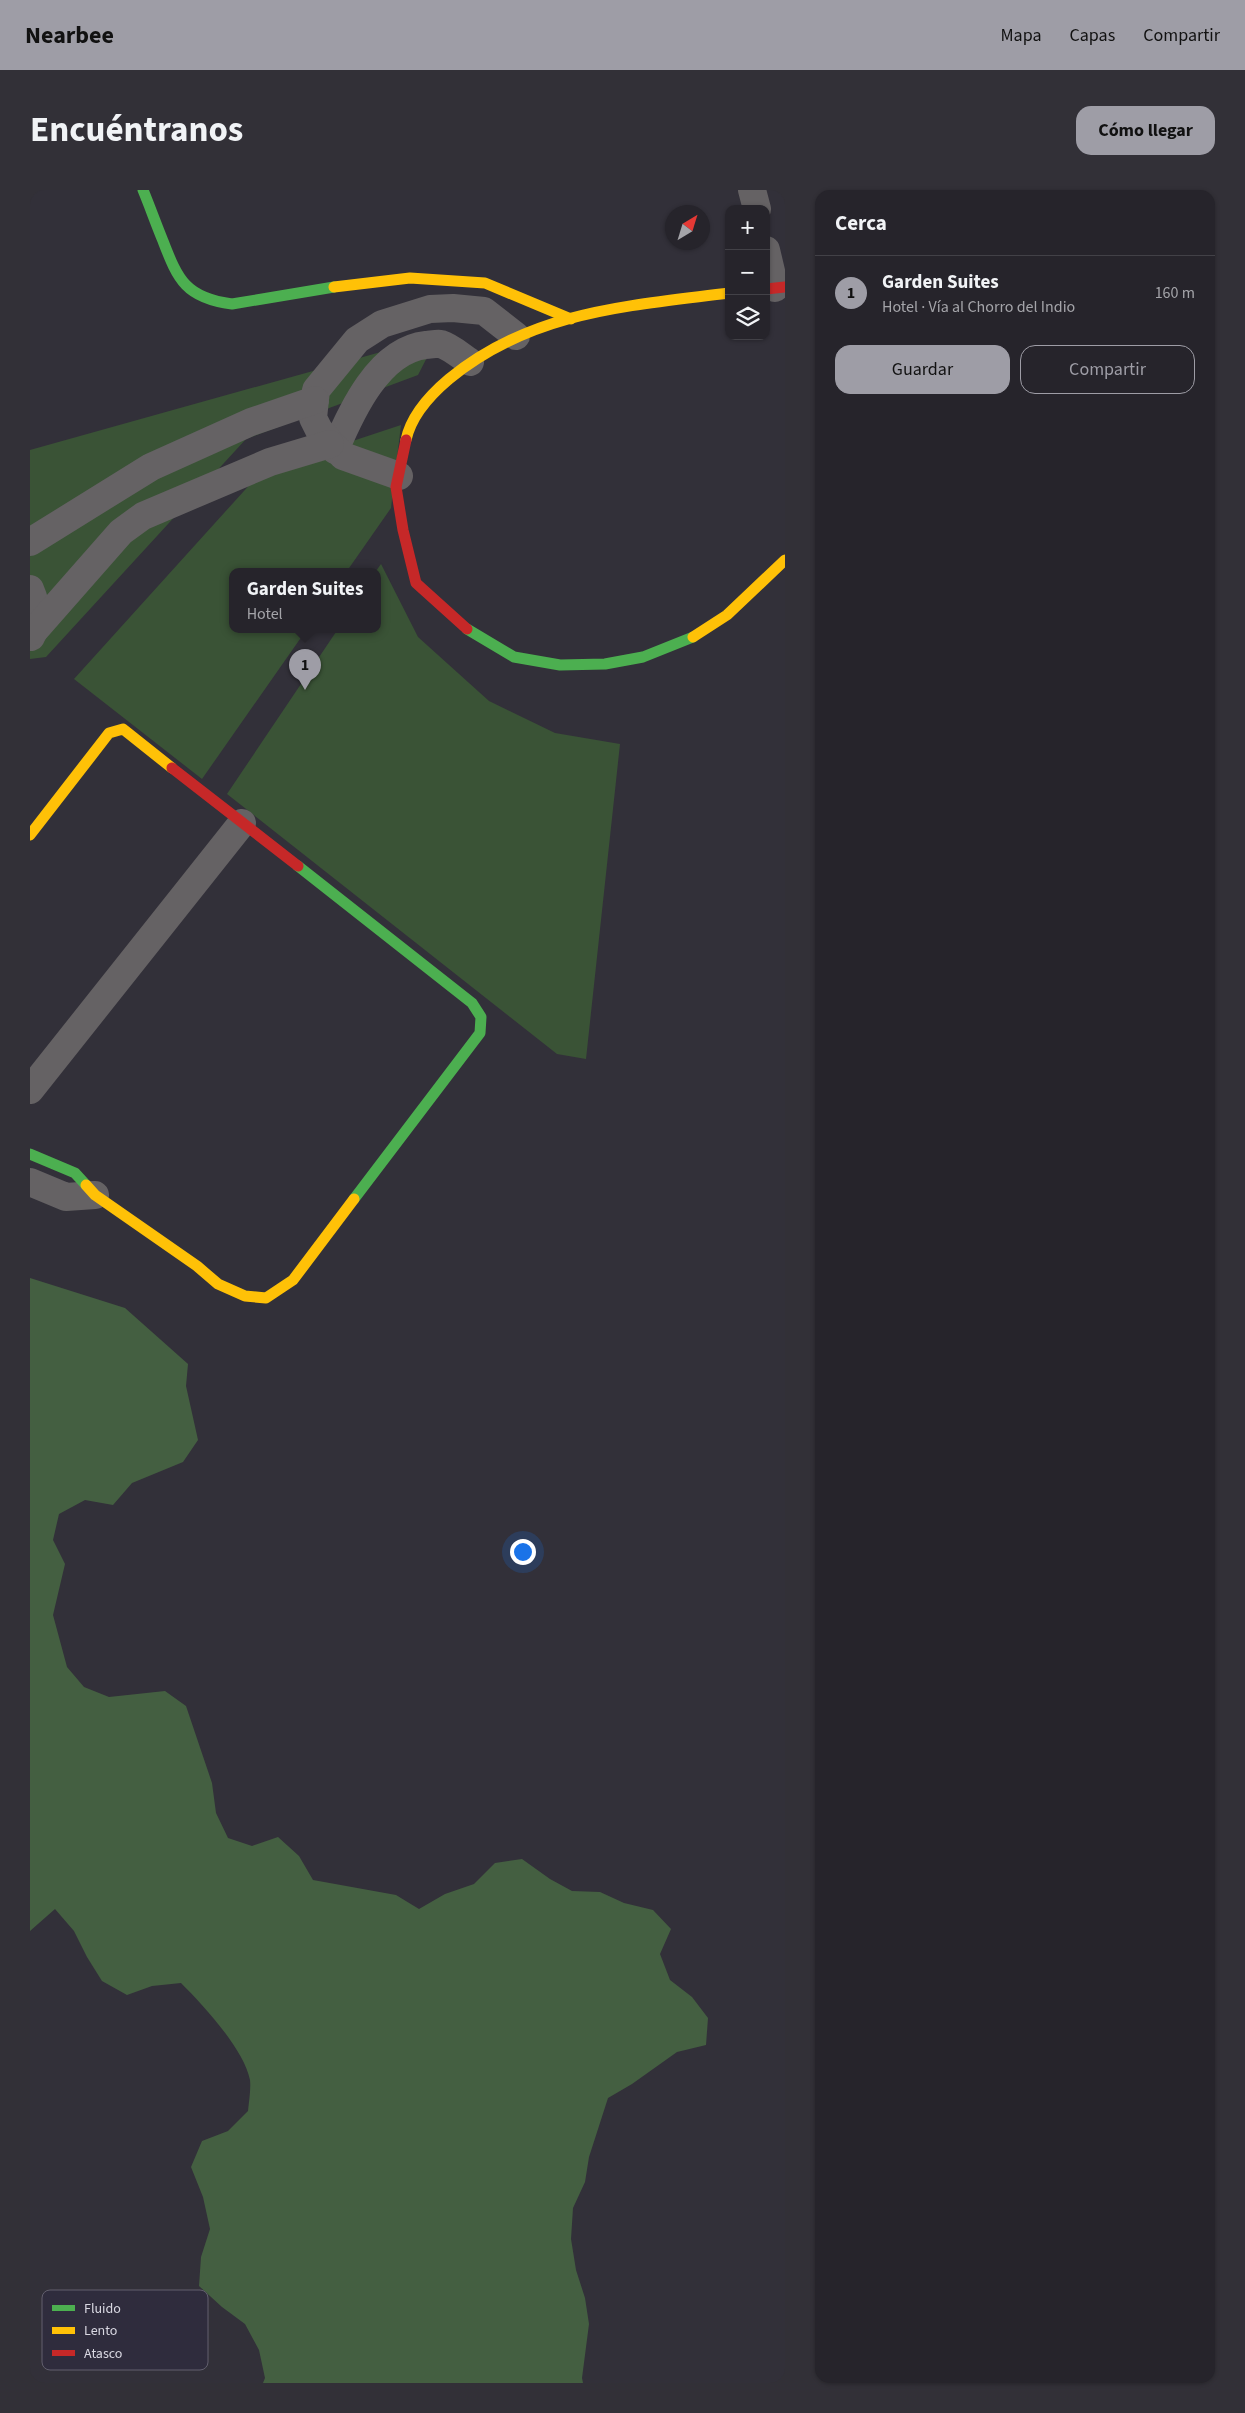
<!DOCTYPE html>
<html lang="es">
<head>
<meta charset="utf-8">
<style>
  :root { --surface:#26242b; --page:#323037; --text:#f1f3f6; --muted:#a4a4a9; --line:#424147; --accent:#9e9da6 }
  body { margin:0; font-family:"Source Sans 3",sans-serif; background:var(--page); color:var(--text) }
  .controls { position:absolute; right:15px; top:15px; display:grid; overflow:hidden; border-radius:10px; box-shadow:0 1px 4px #0004 }
  .controls button { width:45px; height:45px; display:grid; place-items:center; padding:0; border:0; border-bottom:1px solid var(--line); background:var(--surface); color:var(--text); font:25px sans-serif }
  .compass { position:absolute; left:635px; top:15px; width:45px; height:45px; border-radius:50%; background:var(--surface); box-shadow:0 1px 4px #0004; rotate:38deg }
  .you { position:absolute; left:492px; top:1361px; width:18px; height:18px; margin:-12px; border:4px solid #fff; border-radius:50%; background:#1a73e8; box-shadow:0 0 0 8px #1a73e833 }
  .badge { display:grid; place-items:center; width:32px; height:32px; border-radius:50%; background:var(--accent); color:#111; font-size:16px; font-weight:700 }
  .pin { position:absolute; translate:-50% -41px; filter:drop-shadow(0 1px 2px #0008) }
  .pin::after { content:''; position:absolute; top:26px; width:18px; height:15px; background:inherit; clip-path:polygon(0 0,100% 0,50% 100%) }
  .popup { position:absolute; left:199px; top:378px; width:152px; height:65px; box-sizing:border-box; display:grid; place-content:center; border-radius:10px; background:var(--surface); filter:drop-shadow(0 1px 4px #0005); font-size:16px; white-space:nowrap; color:var(--muted) }
  .popup b { font-size:19px; color:var(--text) }
  .popup::after { content:''; position:absolute; left:50%; top:100%; margin-left:-10px; border:10px solid transparent; border-top-color:var(--surface) }
  .list { margin:0; padding:0; list-style:none }
  h2 { display:flex; justify-content:space-between; align-items:center; height:65px; margin:0; padding:0 20px; font-size:21px }
  h2 small { font-size:16px; font-weight:400; color:var(--muted) }
  .list li { display:grid; grid-template-columns:32px 1fr auto; gap:15px; align-items:center; box-sizing:border-box; height:75px; padding:0 20px; border-top:1px solid var(--line) }
  .list b { display:block; font-size:19px; white-space:nowrap }
  .list p { margin:0; font-size:16px; white-space:nowrap; color:var(--muted) }
  .list em { font-size:16px; font-style:normal; color:var(--muted) }
  .actions { display:flex; gap:10px; padding:15px 20px }
  .actions a { flex:1; padding:11px 0; border:1px solid var(--accent); border-radius:15px; text-align:center; font-size:18px; color:var(--accent) }
  .actions .main { background:var(--accent); color:#111 }
  .icon { flex:none; width:28px; height:28px; fill:none; stroke:currentColor; stroke-width:2; stroke-linecap:round; stroke-linejoin:round }
  .map { position:relative; flex:none; width:755px; height:2193px; overflow:hidden; border-radius:15px }
  header { display:flex; align-items:center; gap:30px; box-sizing:border-box; height:70px; padding:0 25px; background:var(--accent); color:#111 }
  header strong { font-size:24px }
  nav { display:flex; gap:28px; margin-inline-start:auto; font-size:18px }
  .intro { display:flex; align-items:center; justify-content:space-between; box-sizing:border-box; height:120px; padding:0 30px }
  h1 { margin:0; font-size:35px }
  .button { padding:12px 22px; border-radius:15px; background:var(--accent); color:#111; font-size:18px; font-weight:700 }
  main { display:flex; gap:30px; padding:0 30px }
  aside { flex:1; background:var(--surface); border-radius:15px; box-shadow:0 1px 4px #0004 }
  .map>svg:first-child { display:block }
</style>
</head>
<body>
<header>
<strong>Nearbee</strong>
<nav><a>Mapa</a><a>Capas</a><a>Compartir</a></nav>
</header>
<div class="intro"><h1>Encuéntranos</h1><a class="button">Cómo llegar</a></div>
<main>
<div class="map">
<svg width="755" height="2193" viewBox="0 0 755 2193">
  <rect width="100%" height="100%" fill="#323039"/>
  <!-- green -->
  <g fill="#3a5336">
    <path d="M408,146L388,185L216,249L16,467L0,469V260Z"/>
    <path d="M371,235L361,318L317,381H202V439H277L172,589L44,489L232,281Z"/>
    <path d="M351,374L388,447L459,511L525,543L590,554L556,869L527,864L197,604L308,439H348L346,381Z"/>
  </g>
  <!-- forest -->
  <path fill="#445f41" d="M0,1088L95,1118L158,1174L156,1196L168,1250L153,1272L102,1293L83,1315L55,1310L29,1324L23,1350L35,1374L23,1425L37,1477L54,1497L79,1507L135,1501L156,1516L182,1593L186,1623L198,1648L222,1656L248,1647L269,1666L283,1690L366,1705L389,1719L415,1704L444,1694L465,1673L492,1669L520,1689L542,1701L570,1702L594,1713L623,1720L641,1739L630,1764L640,1790L662,1807L678,1828L676,1855L647,1862L602,1894L578,1908L559,1967L555,1992L543,2018L541,2049L546,2080L555,2108L559,2134L552,2188L553,2193H233L235,2188L229,2160L215,2134L192,2117L169,2096L171,2067L180,2039L173,2007L161,1977L172,1951L198,1941L218,1921C219,1911 221,1899 220,1890C214,1859 173,1815 151,1793L122,1796L97,1805L72,1791L57,1767L44,1741L25,1719L0,1741Z"/>
  <g fill="none" stroke-linecap="round" stroke-linejoin="round">
    <!-- street -->
    <g stroke="#656264" stroke-width="28">
      <path d="M722,0L727,19"/>
      <path d="M736,60L745,98"/>
      <path d="M305,260C321,222 349,160 396,155C400,155 407,153 411,154C421,157 432,167 440,172"/>
      <path d="M369,286L313,266L289,240L283,228L286,200L327,150L352,134L400,119L423,118L454,121L486,146"/>
      <path d="M0,352L121,277L221,232L285,210"/>
      <path d="M0,399C7,415 10,431 1,447"/>
      <path d="M4,441L91,342L113,326L240,272L300,254"/>
      <path d="M0,900L212,633"/>
      <path d="M0,992L36,1007L65,1005"/>
    </g>
    <!-- fast -->
    <g stroke="#4caf50" stroke-width="11">
      <path d="M113,0C120,17 126,34 133,51C148,90 156,108 202,114L304,97"/>
      <path d="M437,439L484,467L530,475L575,474L613,467L663,447"/>
      <path d="M268,676L442,813L451,827L450,843L324,1009"/>
      <path d="M0,964L45,983L56,995"/>
    </g>
    <!-- slow -->
    <g stroke="#ffc107" stroke-width="11">
      <path d="M304,97L380,88L455,93L541,129"/>
      <path d="M376,250C381,226 400,205 419,189C502,121 597,116 699,103"/>
      <path d="M663,447L697,425L755,370"/>
      <path d="M0,645L79,543L93,539L142,578"/>
      <path d="M56,995L65,1005L167,1076L188,1094L215,1106L236,1108L263,1090L324,1009"/>
    </g>
    <!-- jam -->
    <g stroke="#c62828" stroke-width="11">
      <path d="M736,99L755,97"/>
      <path d="M376,250L366,297L373,340L386,393L437,439"/>
      <path d="M142,578L268,676"/>
    </g>
  </g>
  <!-- legend -->
  <rect x="12" y="2100" width="166" height="80" rx="8" fill="#2f2c3d" stroke="#625f6e" stroke-width="1"/>
  <rect x="22" y="2115" width="23" height="6" fill="#4caf50"/>
  <rect x="22" y="2137" width="23" height="7" fill="#ffc107"/>
  <rect x="22" y="2160" width="23" height="6" fill="#c62828"/>
  <g font-size="14" fill="#d8d7e1">
    <text x="54" y="2123">Fluido</text>
    <text x="54" y="2145">Lento</text>
    <text x="54" y="2168">Atasco</text>
  </g>
</svg>
<div class="controls">
<button>+</button>
<button>−</button>
<button><svg class="icon" aria-label="layers" viewBox="0 0 24 24"><path d="M12 4l9 5-9 5-9-5zM3 14l9 5 9-5"/></svg></button>
</div>
<svg class="compass" viewBox="-18 -18 36 36"><path d="M0-13l5 13h-10z" fill="#e53935"/><path d="M0 13l5-13h-10z" fill="#a4a4a9"/></svg>
<div class="you"></div>
<div class="pin badge" style="left:275px;top:500px">1</div>
<div class="popup"><b>Garden Suites</b>Hotel</div>
</div>
<aside>
<h2>Cerca<small></small></h2>
<ul class="list">
<li><span class="badge">1</span><div><b>Garden Suites</b><p>Hotel · Vía al Chorro del Indio</p></div><em>160 m</em></li>
</ul>
<div class="actions"><a class="main">Guardar</a><a>Compartir</a></div>
</aside>
</main>
</body>
</html>
